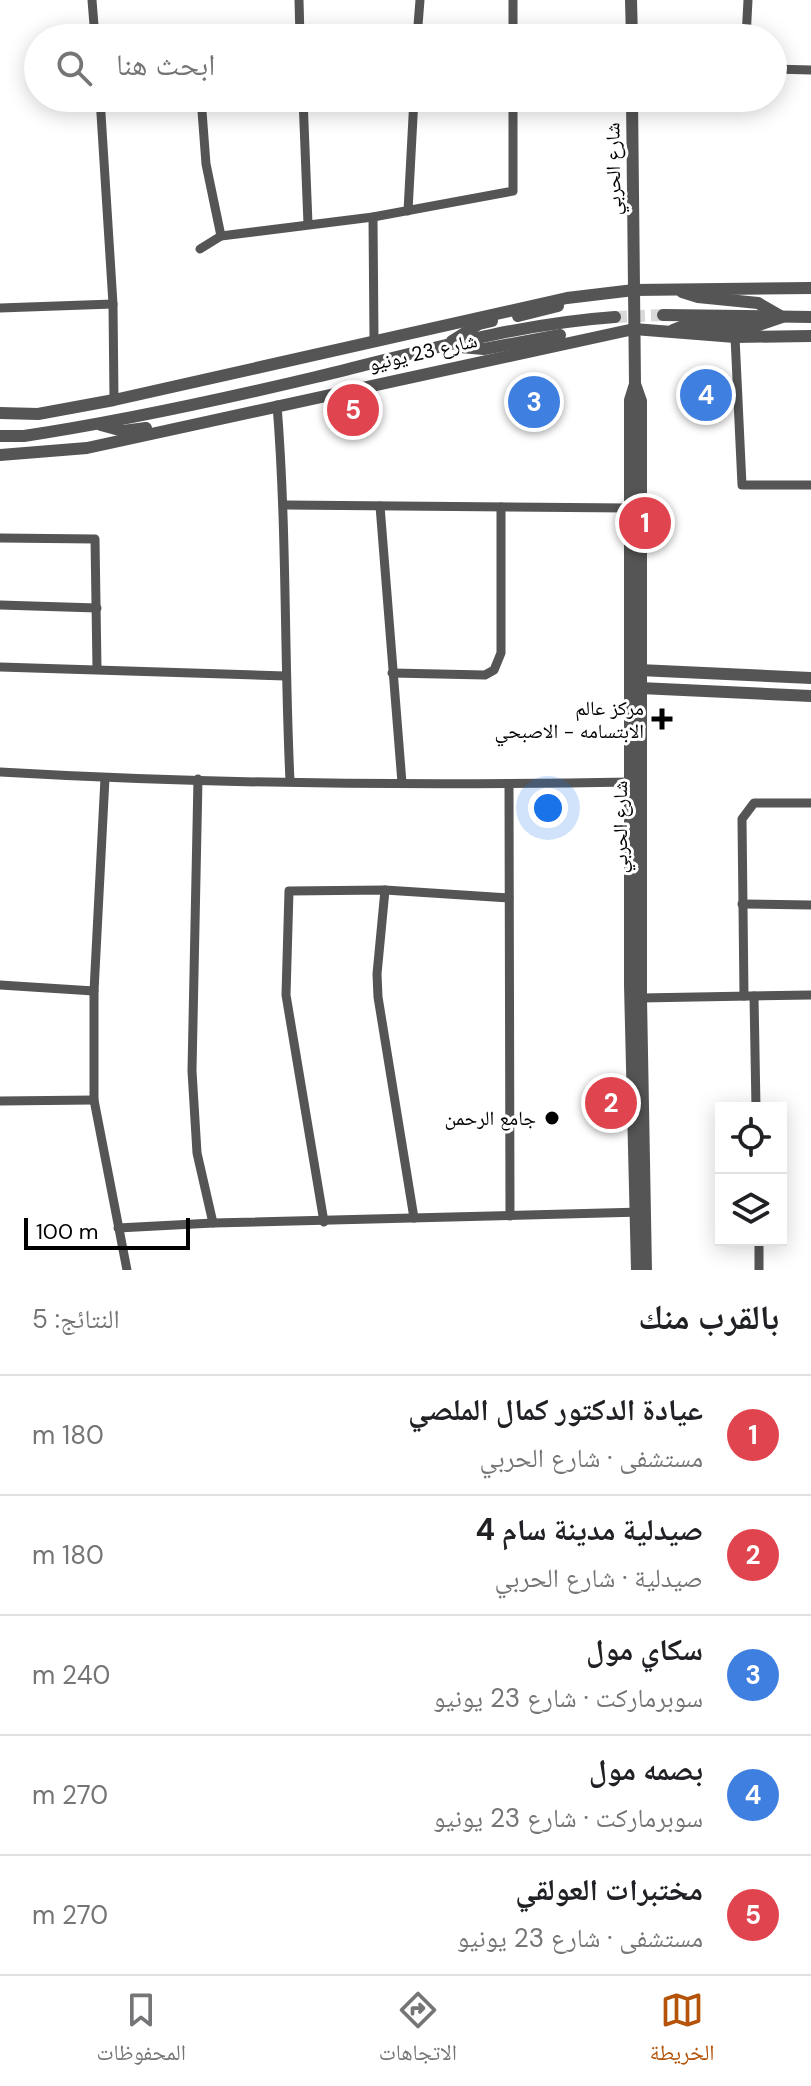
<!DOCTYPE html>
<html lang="ar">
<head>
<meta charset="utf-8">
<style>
  :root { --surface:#fff; --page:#f2f2f2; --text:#202124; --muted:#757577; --line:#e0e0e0; --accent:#b45309 }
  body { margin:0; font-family:"DM Sans","Noto Naskh Arabic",sans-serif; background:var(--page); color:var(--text); direction:rtl }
  .controls { position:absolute; right:24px; bottom:24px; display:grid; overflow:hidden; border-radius:0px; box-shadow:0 4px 20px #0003 }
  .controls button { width:72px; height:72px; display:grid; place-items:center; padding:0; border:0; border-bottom:2px solid var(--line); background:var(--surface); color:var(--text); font:40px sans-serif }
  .scale { position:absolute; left:24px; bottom:20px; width:166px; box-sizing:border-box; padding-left:8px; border:4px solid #000; border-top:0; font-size:22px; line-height:28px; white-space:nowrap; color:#000; -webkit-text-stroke:6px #fff; paint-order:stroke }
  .you { position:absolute; left:548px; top:808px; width:28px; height:28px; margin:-20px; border:6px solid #fff; border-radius:50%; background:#1a73e8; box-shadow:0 0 0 12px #1a73e833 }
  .badge { display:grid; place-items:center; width:52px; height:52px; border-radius:50%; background:var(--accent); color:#fff; font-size:26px; font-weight:700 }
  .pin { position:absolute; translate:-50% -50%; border:4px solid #fff; box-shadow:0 2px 8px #0006 }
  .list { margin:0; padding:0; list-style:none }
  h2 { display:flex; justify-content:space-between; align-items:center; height:104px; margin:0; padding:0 32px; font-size:34px }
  h2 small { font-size:26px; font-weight:400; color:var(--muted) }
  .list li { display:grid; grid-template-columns:52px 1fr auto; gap:24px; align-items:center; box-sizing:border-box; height:120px; padding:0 32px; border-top:2px solid var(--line) }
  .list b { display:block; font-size:30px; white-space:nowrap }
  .list p { margin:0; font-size:26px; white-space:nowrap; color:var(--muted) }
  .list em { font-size:26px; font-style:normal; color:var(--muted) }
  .icon { flex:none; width:44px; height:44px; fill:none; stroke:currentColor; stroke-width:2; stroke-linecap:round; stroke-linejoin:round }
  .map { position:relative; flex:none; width:811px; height:1270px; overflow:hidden; direction:ltr }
  .search { position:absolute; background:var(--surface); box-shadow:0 4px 20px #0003; left:24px; right:24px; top:24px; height:88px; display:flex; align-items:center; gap:20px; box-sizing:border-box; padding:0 28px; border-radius:44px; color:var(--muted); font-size:30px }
  .sheet { height:704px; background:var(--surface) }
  nav { display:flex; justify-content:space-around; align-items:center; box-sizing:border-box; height:112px; border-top:2px solid var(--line); background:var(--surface); font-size:22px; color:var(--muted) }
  nav a { display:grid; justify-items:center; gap:4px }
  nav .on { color:var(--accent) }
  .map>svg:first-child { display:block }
</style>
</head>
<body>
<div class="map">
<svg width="811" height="1270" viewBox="0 0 811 1270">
  <rect width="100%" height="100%" fill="#fff"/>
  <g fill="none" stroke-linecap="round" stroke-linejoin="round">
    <!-- tertiary-tunnel -->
    <path stroke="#d9d9d9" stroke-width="12" stroke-dasharray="12 6" stroke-linecap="butt" d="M615,317L663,315"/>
    <!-- minor -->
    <g stroke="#555" stroke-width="9">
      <path d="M92,0L95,38"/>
      <path d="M299,0L300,38"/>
      <path d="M417,38L420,0"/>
      <path d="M513,38V0"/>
      <path d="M746,38L748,0"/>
      <path d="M773,69L811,70"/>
      <path d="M100,98L113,304L114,400"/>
      <path d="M201,98L206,164L221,236"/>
      <path d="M303,98L308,224"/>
      <path d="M408,211L414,98"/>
      <path d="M373,217L374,339"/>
      <path d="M200,249L221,236L373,217L513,191V98"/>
      <path d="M0,308L113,304"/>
      <path d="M735,337L742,485H811"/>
      <path d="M277,405C287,530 284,655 290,781"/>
      <path d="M285,505L629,508"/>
      <path d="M380,506L402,783"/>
      <path d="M0,538L95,539L97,669"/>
      <path d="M0,605L97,608"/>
      <path d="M0,667L285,676"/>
      <path d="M392,673L485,675L494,670L501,653V507"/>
      <path d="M0,772C209,784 420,786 630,782"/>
      <path d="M105,778L94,991V1100L127,1270"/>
      <path d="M198,779L192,1071L197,1153L213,1223"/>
      <path d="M509,785L510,1216"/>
      <path d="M385,890L377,974L378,997L414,1218"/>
      <path d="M742,904L811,905"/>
      <path d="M0,985L94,991"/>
      <path d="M744,996L742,819L754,803H811"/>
      <path d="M754,996L756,1108"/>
      <path d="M641,998L811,995"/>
      <path d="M0,1101L94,1100"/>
      <path d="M324,1222L286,995L289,891L385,890L509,898"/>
      <path d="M118,1228L213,1223L642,1212"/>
      <path d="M759,1240V1270"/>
    </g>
    <!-- tertiary -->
    <g stroke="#555" stroke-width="12">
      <path d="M631,0L632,38"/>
      <path d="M632,98L635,384L630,400V985L637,1270"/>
      <path d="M663,315L811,317"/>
      <path d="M518,316L558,306"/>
      <path d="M673,330L688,324L756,326L782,317L758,303L698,297L682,292"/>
      <path d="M452,341L479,324L492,321"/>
      <path d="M460,347L484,349L560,335"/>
      <path d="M635,384L641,401V998L646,1270"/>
      <path d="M0,413L38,414L114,400L567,298L634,290L811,288"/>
      <path d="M101,425L123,431L146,428"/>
      <path d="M0,436H24C123,421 219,400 316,377C415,353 514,324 615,317"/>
      <path d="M0,455L87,448L634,329L735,337L811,336"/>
      <path d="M639,670L811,678"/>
      <path d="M640,688L811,696"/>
    </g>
  </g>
  <!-- markers -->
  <g fill="#000" stroke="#fff" stroke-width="3">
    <path d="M658 707h8v8h8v8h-8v8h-8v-8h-8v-8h8z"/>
    <circle cx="552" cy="1118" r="8"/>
  </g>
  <g text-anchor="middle" stroke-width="6" stroke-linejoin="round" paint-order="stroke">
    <!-- street labels -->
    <g font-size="20" fill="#000" stroke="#fff">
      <text transform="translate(613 169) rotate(-91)" y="7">شارع الحربي</text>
      <text transform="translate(423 352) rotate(-13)" y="7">شارع 23 يونيو</text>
      <text transform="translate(620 827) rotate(-90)" y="7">شارع الحربي</text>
    </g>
    <!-- poi labels -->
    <g font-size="20" fill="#000" stroke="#fff" text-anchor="end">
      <text x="644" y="715">مركز عالم<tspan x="644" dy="23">الابتسامه - الاصبحي</tspan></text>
      <text x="536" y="1125">جامع الرحمن</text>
    </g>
  </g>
</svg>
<div class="controls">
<button><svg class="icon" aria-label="locate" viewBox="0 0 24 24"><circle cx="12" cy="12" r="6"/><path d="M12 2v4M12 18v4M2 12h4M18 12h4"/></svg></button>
<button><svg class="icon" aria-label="layers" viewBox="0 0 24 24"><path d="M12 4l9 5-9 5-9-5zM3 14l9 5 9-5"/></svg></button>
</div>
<div class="scale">100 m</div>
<div class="you"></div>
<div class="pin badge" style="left:645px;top:523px;background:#e0444e">1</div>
<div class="pin badge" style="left:611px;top:1103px;background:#e0444e">2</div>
<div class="pin badge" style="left:534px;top:402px;background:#3f7fe0">3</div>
<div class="pin badge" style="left:706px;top:395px;background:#3f7fe0">4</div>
<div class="pin badge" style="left:353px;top:410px;background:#e0444e">5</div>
<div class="search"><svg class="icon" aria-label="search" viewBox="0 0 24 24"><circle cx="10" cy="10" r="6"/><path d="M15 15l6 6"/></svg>ابحث هنا</div>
</div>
<section class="sheet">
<h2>بالقرب منك<small>النتائج: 5</small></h2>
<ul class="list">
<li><span class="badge" style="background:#e0444e">1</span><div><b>عيادة الدكتور كمال الملصي</b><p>مستشفى · شارع الحربي</p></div><em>180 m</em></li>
<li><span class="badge" style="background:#e0444e">2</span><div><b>صيدلية مدينة سام 4</b><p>صيدلية · شارع الحربي</p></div><em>180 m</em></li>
<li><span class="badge" style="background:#3f7fe0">3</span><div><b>سكاي مول</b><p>سوبرماركت · شارع 23 يونيو</p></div><em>240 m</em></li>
<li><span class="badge" style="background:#3f7fe0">4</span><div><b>بصمه مول</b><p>سوبرماركت · شارع 23 يونيو</p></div><em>270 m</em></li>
<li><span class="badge" style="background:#e0444e">5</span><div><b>مختبرات العولقي</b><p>مستشفى · شارع 23 يونيو</p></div><em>270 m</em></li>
</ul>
</section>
<nav>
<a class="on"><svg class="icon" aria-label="map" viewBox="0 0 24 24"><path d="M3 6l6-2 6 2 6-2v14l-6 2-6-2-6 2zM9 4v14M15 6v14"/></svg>الخريطة</a>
<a><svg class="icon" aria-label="directions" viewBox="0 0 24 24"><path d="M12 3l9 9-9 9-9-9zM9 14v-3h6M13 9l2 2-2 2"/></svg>الاتجاهات</a>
<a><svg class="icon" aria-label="saved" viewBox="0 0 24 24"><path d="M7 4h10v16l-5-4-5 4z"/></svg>المحفوظات</a>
</nav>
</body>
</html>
